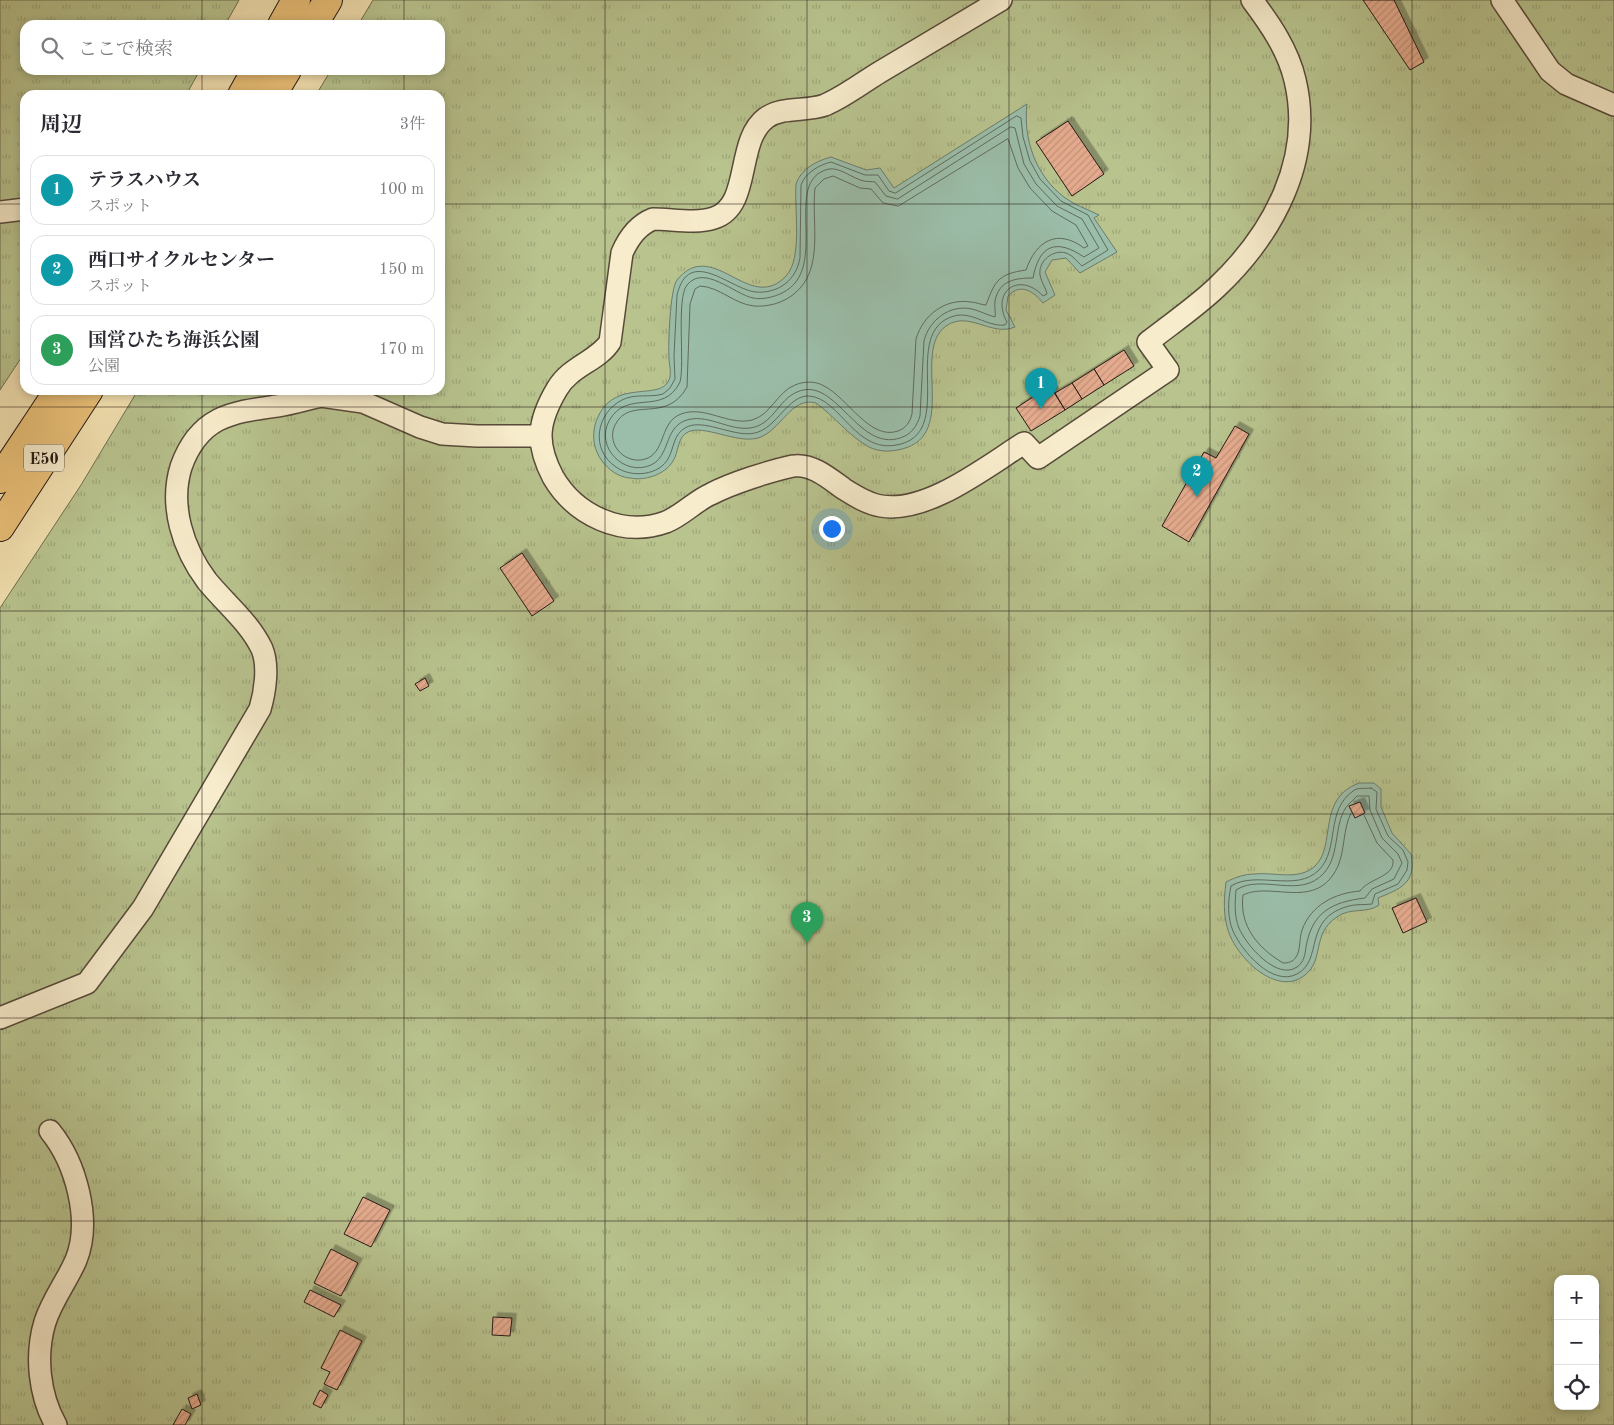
<!DOCTYPE html>
<html lang="ja">
<head>
<meta charset="utf-8">
<style>
  :root { --surface:#fff; --page:#f7f7f7; --text:#2b2b33; --muted:#7c7c81; --line:#e1e1e2; --accent:#d93025 }
  body { margin:0; font-family:"Old Standard TT","Noto Serif JP",serif; background:var(--page); color:var(--text) }
  .controls { position:absolute; right:15px; bottom:15px; display:grid; overflow:hidden; border-radius:10px; box-shadow:0 2px 8px #0003 }
  .controls button { width:45px; height:45px; display:grid; place-items:center; padding:0; border:0; border-bottom:1px solid var(--line); background:var(--surface); color:var(--text); font:25px sans-serif }
  .you { position:absolute; left:831px; top:528px; width:18px; height:18px; margin:-12px; border:4px solid #fff; border-radius:50%; background:#1a73e8; box-shadow:0 0 0 8px #1a73e833 }
  .badge { display:grid; place-items:center; width:32px; height:32px; border-radius:50%; background:var(--accent); color:#fff; font-size:16px; font-weight:700 }
  .pin { position:absolute; translate:-50% -41px; filter:drop-shadow(0 1px 2px #0008) }
  .pin::after { content:''; position:absolute; top:26px; width:18px; height:15px; background:inherit; clip-path:polygon(0 0,100% 0,50% 100%) }
  .list { margin:0; padding:0; list-style:none }
  h2 { display:flex; justify-content:space-between; align-items:center; height:65px; margin:0; padding:0 20px; font-size:21px }
  h2 small { font-size:16px; font-weight:400; color:var(--muted) }
  .list li { display:grid; grid-template-columns:32px 1fr auto; gap:15px; align-items:center; box-sizing:border-box; height:70px; margin:0 10px 10px; padding:0 10px; border:1px solid var(--line); border-radius:15px }
  .list b { display:block; font-size:19px; white-space:nowrap }
  .list p { margin:0; font-size:16px; white-space:nowrap; color:var(--muted) }
  .list em { font-size:16px; font-style:normal; color:var(--muted) }
  .icon { flex:none; width:28px; height:28px; fill:none; stroke:currentColor; stroke-width:2; stroke-linecap:round; stroke-linejoin:round }
  .map { position:relative; flex:none; width:1614px; height:1425px; overflow:hidden }
  .search { position:absolute; background:var(--surface); box-shadow:0 2px 8px #0003; left:20px; top:20px; width:425px; height:55px; display:flex; align-items:center; gap:12px; box-sizing:border-box; padding:0 18px; border-radius:15px; color:var(--muted); font-size:19px }
  .panel { position:absolute; background:var(--surface); box-shadow:0 2px 8px #0003; left:20px; top:90px; width:425px; height:305px; border-radius:15px }
  .map>svg:first-child { display:block }
</style>
</head>
<body>
<div class="map">
<svg width="1614" height="1425" viewBox="0 0 1614 1425">
  <defs>
    <pattern id="park-tufts" width="24" height="20" patternUnits="userSpaceOnUse" patternTransform="scale(1.25)"><rect width="24" height="20" fill="#b8c38e"/><path d="M3 7l-1-3M5 7V3M7 7l1-3M15 17l-1-3M17 17v-4M19 17l1-3" fill="none" stroke="#9ea77a"/></pattern>
    <pattern id="building-hatch" width="6" height="6" patternUnits="userSpaceOnUse" patternTransform="scale(1.25)"><rect width="6" height="6" fill="#e5ab8e"/><path d="M-1 1l2-2M0 6l6-6M5 7l2-2" fill="none" stroke="#c4927a"/></pattern>
    <filter id="shadow"><feDropShadow dx="4.5" dy="-4.5" stdDeviation="0" flood-color="#0004"/></filter>
  </defs>
  <rect width="100%" height="100%" fill="#f3e1b1"/>
  <filter id="stains"><feTurbulence type="fractalNoise" baseFrequency=".004" numOctaves="4"/><feColorMatrix values="0 0 0 0 .2 0 0 0 0 .09 0 0 0 0 .02 0 0 0 .5 -.17"/></filter>
  <radialGradient id="worn" r=".72"><stop offset=".6" stop-color="#630" stop-opacity="0"/><stop offset="1" stop-color="#630" stop-opacity=".3"/></radialGradient>
  <!-- park -->
  <g fill="url(#park-tufts)" stroke="#6e6e50" fill-rule="evenodd">
    <path d="M0,0H239L225,25H25V70H200L186,95H25V352L0,390Z"/>
    <path d="M373,0H1614V1425H0V608L81,485L138,390H440V95H316L331,70H440V25H358ZM1558,1279H1595V1406H1558Z"/>
  </g>
  <!-- water -->
  <g fill="#9bbeaa" stroke="#6b7c6e">
    <path d="M1027,104C1023,138 1035,175 1064,197C1074,205 1087,209 1099,215L1094,218L1117,252L1080,273L1066,258L1052,260L1045,272L1055,295L1043,303C1034,292 1021,282 1008,296L1006,310L1015,327C991,337 969,310 946,326C911,351 959,435 902,449C891,452 879,452 869,447C849,436 834,416 816,403C791,396 781,431 758,438C737,444 703,424 688,432C677,437 679,452 673,461C665,475 644,481 630,478C618,477 609,470 602,461C594,450 592,438 595,425C610,375 659,403 669,380C672,373 669,365 669,358C668,345 670,289 677,280C680,276 685,272 688,270C721,251 753,311 786,276C803,258 794,208 796,184C801,169 816,161 831,157L866,170L880,168L894,188Z"/>
    <path d="M1359,783H1374L1381,789V807L1392,833L1411,854C1417,883 1400,889 1378,898L1379,905C1367,914 1350,907 1337,917C1311,934 1325,959 1305,975C1277,998 1236,957 1228,930C1223,914 1224,899 1226,882C1236,877 1245,874 1255,874C1275,872 1299,881 1315,866C1337,845 1316,799 1359,783Z"/>
  </g>
  <g fill="none" stroke-linecap="round" stroke-linejoin="round">
    <!-- shore -->
    <g stroke="#5f6b5e" stroke-width="1">
      <path d="M1017,116L1021,118L1023,137L1030,161L1040,179L1061,201L1088,215L1108,250L1082,266C1077,262 1074,256 1066,253C1053,249 1038,261 1040,275C1041,282 1046,288 1047,294L1043,296C1020,271 990,291 1007,322L1005,325C987,327 972,311 954,316C899,332 956,429 901,444C856,457 841,398 809,396C788,395 777,428 755,433C734,438 702,417 685,428C674,434 674,447 669,457C660,476 631,478 616,467C590,450 596,413 622,400C635,393 650,398 663,394L670,388L675,379L674,356L677,295C689,245 731,290 756,292C766,293 777,290 785,284C794,277 798,268 800,258L801,185C805,173 819,165 831,162L865,175H878L889,191L895,193Z"/>
      <path d="M1011,127L1015,128L1024,164L1036,184L1057,206L1082,219L1099,248L1084,257C1056,238 1039,245 1033,278C1016,278 999,280 995,301C994,307 996,312 995,317C987,315 980,311 972,309C950,304 929,320 924,341L920,416C917,425 913,432 905,436C859,458 837,374 797,392C778,400 773,425 750,428C728,431 706,412 684,421C664,430 670,456 651,465C624,477 595,447 609,421C627,388 663,417 680,382C685,363 676,299 687,285C704,264 734,294 753,298C762,300 774,297 782,293C832,269 780,180 829,169C840,167 853,179 864,181C868,182 872,181 875,182L886,196L897,199Z"/>
      <path d="M1008,139L1018,168L1030,188L1052,211L1076,225L1088,246L1084,248C1057,228 1036,241 1026,270C998,274 995,281 986,305C981,305 976,302 971,302C945,298 923,315 916,339L912,414C910,422 906,428 898,431C870,441 847,397 824,386C816,381 804,381 795,385C777,392 771,415 752,420C728,426 705,405 681,414C660,422 666,449 648,458C628,467 605,446 615,425C630,395 666,425 687,387L690,304L695,289L700,286C720,287 734,304 754,306C768,307 783,303 794,294C825,269 811,223 815,188L824,179L833,176L860,188L871,189L883,203L898,206Z"/>
      <path d="M1371,788L1377,792L1376,809L1388,836L1403,850L1408,862L1407,870L1398,884L1375,894L1372,904C1364,905 1356,904 1349,906C1302,918 1324,960 1297,974C1272,987 1242,951 1233,931C1227,917 1228,900 1231,886C1257,870 1296,893 1319,870C1340,848 1325,811 1353,791C1358,787 1365,789 1371,788Z"/>
      <path d="M1348,805C1333,821 1341,854 1324,873C1300,900 1262,873 1236,890C1235,903 1234,916 1239,928C1246,945 1277,981 1297,967C1304,962 1305,955 1306,947C1312,912 1332,902 1365,898L1372,889L1394,879L1402,863L1398,854L1382,838L1370,810L1369,796H1357L1348,805"/>
      <path d="M1351,813C1343,829 1345,849 1338,866C1317,912 1272,881 1243,895C1239,926 1258,948 1283,963C1288,963 1293,962 1296,957C1301,950 1299,938 1302,930C1311,905 1335,893 1360,891C1369,878 1395,877 1393,860L1377,843L1364,815"/>
    </g>
  </g>
  <!-- building -->
  <g fill="url(#building-hatch)" stroke="#231813" filter="url(#shadow)">
    <path d="M1363,0H1394L1424,62L1410,70Z"/>
    <path d="M1068,121L1104,174L1072,196L1036,142Z"/>
    <path d="M1124,350L1134,366L1104,385L1094,369Z"/>
    <path d="M1094,369L1104,385L1082,399L1072,383Z"/>
    <path d="M1072,383L1082,399L1065,410L1055,393Z"/>
    <path d="M1050,386L1065,410L1031,431L1016,408Z"/>
    <path d="M1235,426L1249,434L1189,542L1162,526L1204,452L1216,458Z"/>
    <path d="M522,553L554,601L532,616L500,568Z"/>
    <path d="M425,678L429,686L420,691L415,684Z"/>
    <path d="M1360,802L1365,813L1355,818L1349,806Z"/>
    <path d="M1416,898L1427,922L1403,933L1392,908Z"/>
    <path d="M363,1197L390,1210L371,1247L344,1234Z"/>
    <path d="M331,1249L358,1263L341,1296L314,1283Z"/>
    <path d="M310,1290L341,1305L334,1317L304,1302Z"/>
    <path d="M493,1317L512,1318L510,1336L492,1335Z"/>
    <path d="M340,1330L362,1341L337,1390L324,1384L330,1372L321,1368Z"/>
    <path d="M320,1390L328,1395L321,1408L313,1404Z"/>
    <path d="M197,1394L201,1405L192,1409L188,1398Z"/>
    <path d="M182,1409L191,1414L185,1425H173Z"/>
  </g>
  <g fill="none" stroke-linecap="round" stroke-linejoin="round">
    <!-- minor casing -->
    <g stroke="#574a3a" stroke-width="24">
      <g id="minor">
        <path d="M1001,0C961,24 920,48 880,72C862,83 844,97 825,105C806,112 783,106 766,118C735,141 752,206 714,218C696,224 672,219 653,219C638,225 628,239 622,253L610,342C598,361 570,366 557,389C538,421 535,443 553,477C575,515 622,538 666,522C683,515 695,501 711,494C732,483 770,471 793,466C812,463 830,479 844,489C855,496 868,504 881,506C927,514 987,466 1024,443L1038,458L1168,370L1148,342C1171,324 1196,307 1217,287C1273,234 1314,159 1295,80C1288,50 1270,24 1252,0"/>
        <path d="M1502,0L1550,71L1566,84L1614,105"/>
        <path d="M0,212L25,209"/>
        <path d="M318,390L321,396L363,402L420,427L442,434L477,436H539"/>
        <path d="M0,1018L87,983L143,908L260,709C265,692 269,666 262,649C250,623 225,603 207,581C183,549 169,506 181,467C188,447 199,430 218,420C237,411 256,409 277,406C292,404 307,399 321,396"/>
        <path d="M50,1131C76,1163 92,1221 76,1260C67,1281 52,1300 45,1322C35,1355 39,1395 56,1425"/>
      </g>
    </g>
    <!-- highway casing -->
    <g stroke="#231813" stroke-width="30">
      <g id="highway">
        <path d="M282,25L296,0"/>
        <path d="M313,25L328,0"/>
        <path d="M242,95L256,70"/>
        <path d="M272,95L287,70"/>
        <path d="M0,479L59,390"/>
        <path d="M0,527L89,390"/>
      </g>
    </g>
    <!-- minor -->
    <use href="#minor" stroke="#f7eccc" stroke-width="21"/>
    <!-- highway -->
    <use href="#highway" stroke="#eac078" stroke-width="28"/>
  </g>
  <!-- grid -->
  <path fill="none" stroke="#231813" stroke-width="1" stroke-opacity="0.55" d="M202,0V25M404,0V25M605,0V1425M807,0V1425M1009,0V1425M1210,0V1425M1412,0V1425M202,70V95M404,70V95M0,204H25M440,204H1614M202,390V1425M404,390V1425M0,407H1614M0,611H1614M0,814H1614M0,1018H1614M0,1221H1614"/>
  <g text-anchor="middle" stroke-width="5" stroke-linejoin="round" paint-order="stroke">
    <!-- shield labels -->
    <rect fill="#f7eccc" stroke="#63584a" stroke-width="1" x="24" y="444.5" width="40" height="27" rx="4"/>
    <g font-size="16" font-weight="bold" fill="#231813">
      <text x="44" y="464">E50</text>
    </g>
  </g>
  <rect width="100%" height="100%" filter="url(#stains)"/>
  <rect width="100%" height="100%" fill="url(#worn)"/>
</svg>
<div class="controls">
<button>+</button>
<button>−</button>
<button><svg class="icon" aria-label="locate" viewBox="0 0 24 24"><circle cx="12" cy="12" r="6"/><path d="M12 2v4M12 18v4M2 12h4M18 12h4"/></svg></button>
</div>
<div class="you"></div>
<div class="pin badge" style="left:1041px;top:409px;background:#0f9aa8">1</div>
<div class="pin badge" style="left:1197px;top:497px;background:#0f9aa8">2</div>
<div class="pin badge" style="left:807px;top:943px;background:#2e9e5b">3</div>
<div class="search"><svg class="icon" aria-label="search" viewBox="0 0 24 24"><circle cx="10" cy="10" r="6"/><path d="M15 15l6 6"/></svg>ここで検索</div>
<section class="panel">
<h2>周辺<small>3件</small></h2>
<ul class="list">
<li><span class="badge" style="background:#0f9aa8">1</span><div><b>テラスハウス</b><p>スポット</p></div><em>100 m</em></li>
<li><span class="badge" style="background:#0f9aa8">2</span><div><b>西口サイクルセンター</b><p>スポット</p></div><em>150 m</em></li>
<li><span class="badge" style="background:#2e9e5b">3</span><div><b>国営ひたち海浜公園</b><p>公園</p></div><em>170 m</em></li>
</ul>
</section>
</div>
</body>
</html>
